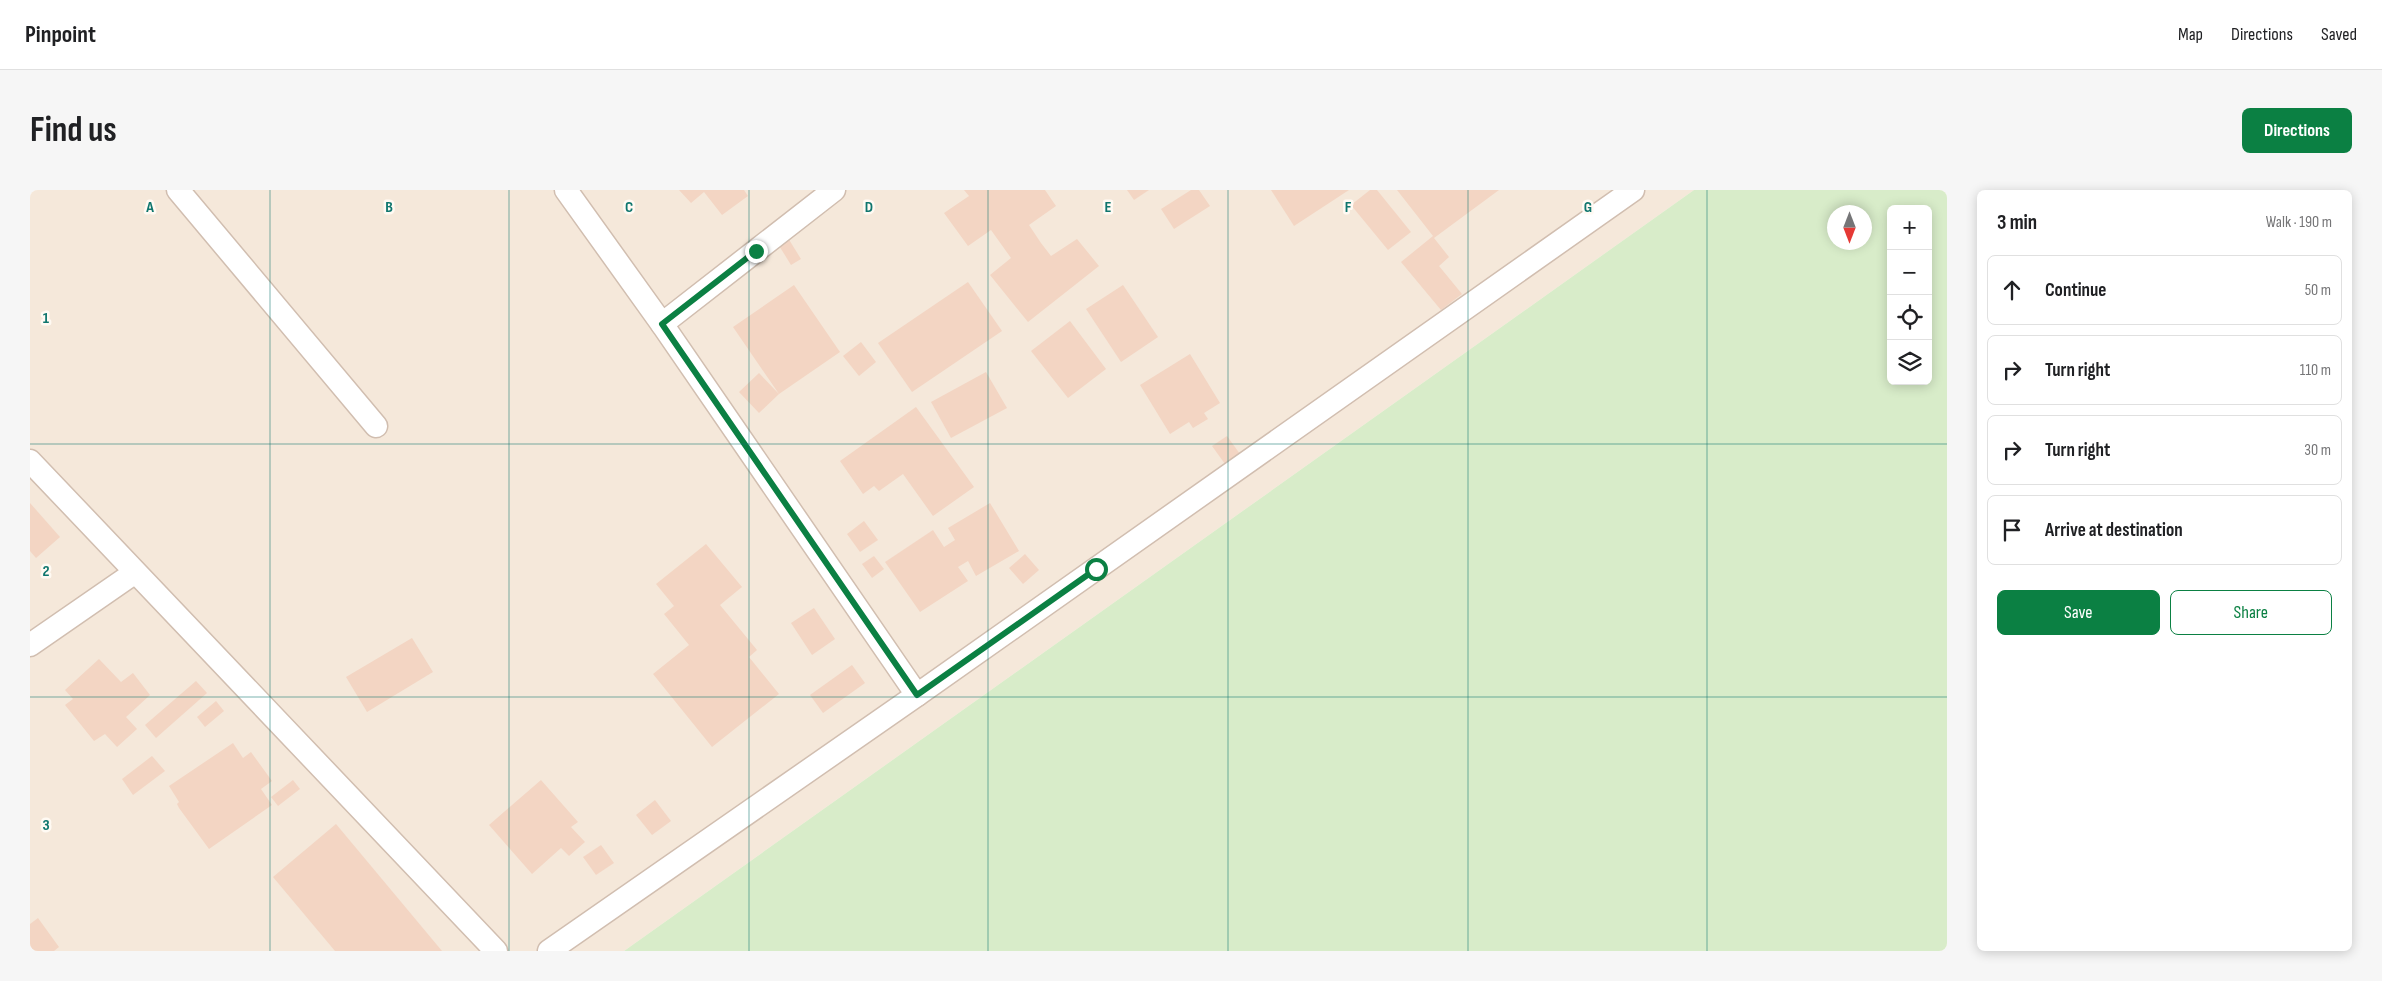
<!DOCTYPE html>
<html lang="en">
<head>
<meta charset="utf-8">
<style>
  :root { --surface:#fff; --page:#f6f6f6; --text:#202124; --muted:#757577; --line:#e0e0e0; --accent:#0b8043 }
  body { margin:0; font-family:"Sofia Sans Condensed",sans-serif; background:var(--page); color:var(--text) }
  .controls { position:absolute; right:15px; top:15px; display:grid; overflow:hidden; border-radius:8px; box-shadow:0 2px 12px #0003 }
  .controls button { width:45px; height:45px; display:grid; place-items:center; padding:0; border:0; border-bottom:1px solid var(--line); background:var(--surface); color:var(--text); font:25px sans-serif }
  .compass { position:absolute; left:1797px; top:15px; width:45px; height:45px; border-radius:50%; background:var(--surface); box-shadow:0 2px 12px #0003; rotate:180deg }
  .stop { position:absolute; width:15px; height:15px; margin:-11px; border:4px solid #0b8043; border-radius:50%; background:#fff }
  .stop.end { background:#0b8043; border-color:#fff; box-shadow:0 1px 5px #0008 }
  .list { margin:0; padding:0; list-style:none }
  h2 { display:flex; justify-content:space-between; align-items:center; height:65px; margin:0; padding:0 20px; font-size:21px }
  h2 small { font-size:16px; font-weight:400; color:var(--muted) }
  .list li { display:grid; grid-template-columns:32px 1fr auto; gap:15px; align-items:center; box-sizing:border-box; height:70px; margin:0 10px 10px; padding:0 10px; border:1px solid var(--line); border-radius:8px }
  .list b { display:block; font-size:19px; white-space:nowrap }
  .list em { font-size:16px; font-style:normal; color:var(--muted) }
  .actions { display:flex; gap:10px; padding:15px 20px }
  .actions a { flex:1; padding:11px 0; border:1px solid var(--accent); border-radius:8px; text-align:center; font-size:18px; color:var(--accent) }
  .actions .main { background:var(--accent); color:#fff }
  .icon { flex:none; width:28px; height:28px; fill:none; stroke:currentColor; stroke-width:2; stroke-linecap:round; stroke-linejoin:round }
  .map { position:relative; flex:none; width:1917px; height:761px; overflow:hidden; border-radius:8px }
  header { display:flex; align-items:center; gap:30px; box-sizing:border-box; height:70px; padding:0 25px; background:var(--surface); border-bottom:1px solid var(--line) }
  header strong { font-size:24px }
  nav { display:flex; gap:28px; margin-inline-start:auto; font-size:18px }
  .intro { display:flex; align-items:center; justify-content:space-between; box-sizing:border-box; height:120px; padding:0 30px }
  h1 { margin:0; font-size:35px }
  .button { padding:12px 22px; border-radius:8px; background:var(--accent); color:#fff; font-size:18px; font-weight:700 }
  main { display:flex; gap:30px; padding:0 30px }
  aside { flex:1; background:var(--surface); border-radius:8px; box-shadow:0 2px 12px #0003 }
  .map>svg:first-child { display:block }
</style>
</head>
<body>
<header>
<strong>Pinpoint</strong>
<nav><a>Map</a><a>Directions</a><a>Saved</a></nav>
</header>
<div class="intro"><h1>Find us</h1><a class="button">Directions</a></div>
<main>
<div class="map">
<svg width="1917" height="761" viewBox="0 0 1917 761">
  <rect width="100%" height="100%" fill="#fdf6ec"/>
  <!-- residential -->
  <path fill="#f5e8da" d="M0,0H1664L594,761H0Z"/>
  <!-- green -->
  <path fill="#d8ecc9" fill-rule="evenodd" d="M1664,0H1917V761H594ZM1861,19H1898V191H1861ZM1804,22H1834V52H1804Z"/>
  <!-- building -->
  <g fill="#f3d5c3">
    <path d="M649,0H714L718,6L692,25L674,2L661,13Z"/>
    <path d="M934,0H1015L1026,16L999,35L1011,53L1021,66L1047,49L1069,76L998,132L960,85L981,68L961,40L938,56L914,23L939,6Z"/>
    <path d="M1097,0H1119L1104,10Z"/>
    <path d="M1161,0H1169L1180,16L1144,39L1131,19Z"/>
    <path d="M1241,0H1319L1264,36Z"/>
    <path d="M1340,0H1347L1381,42L1358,60L1321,15Z"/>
    <path d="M1367,0H1469L1404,48L1419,67L1409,76L1432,104L1411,120L1371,72L1403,46Z"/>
    <path d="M758,48L771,69L761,75L748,54Z"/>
    <path d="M938,92L972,141L882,202L848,153Z"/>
    <path d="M764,95L810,162L749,204L729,223L709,202L729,183L749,204L703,137Z"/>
    <path d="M1093,95L1128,147L1091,172L1056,119Z"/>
    <path d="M1040,131L1076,179L1038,208L1001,161Z"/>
    <path d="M831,152L846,172L829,186L813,166Z"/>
    <path d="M1160,164L1190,213L1174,223L1178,229L1163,238L1159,232L1140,244L1110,195Z"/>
    <path d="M956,182L977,218L921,248L901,212Z"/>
    <path d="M886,217L944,297L903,326L873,284L849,301L844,296L833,304L810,271Z"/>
    <path d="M1197,246L1210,264L1195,274L1182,256Z"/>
    <path d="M0,313L30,347L6,368L0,361Z"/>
    <path d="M960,313L989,361L946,386L938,371L928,377L938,391L890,422L855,372L903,340L914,357L925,350L918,338Z"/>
    <path d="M834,331L848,350L830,362L817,344Z"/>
    <path d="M676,354L712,397L690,415L727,460L719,467L749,504L682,557L623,484L659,455L634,424L644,416L626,394Z"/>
    <path d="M995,364L1009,380L993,394L979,378Z"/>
    <path d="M844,366L854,379L842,388L832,374Z"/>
    <path d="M784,418L805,449L782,465L761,433Z"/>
    <path d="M382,448L403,482L337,522L316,487Z"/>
    <path d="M69,469L91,492L103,483L120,505L96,527L107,539L87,557L75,544L64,551L35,515L43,509L35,500Z"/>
    <path d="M822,475L835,493L793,523L780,505Z"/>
    <path d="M166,491L177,503L126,548L115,535Z"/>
    <path d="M186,511L194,521L175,537L167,527Z"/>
    <path d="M203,553L213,568L221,562L242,591L231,599L242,615L179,659L149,618L147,614L149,612L139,596Z"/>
    <path d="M122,566L135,581L103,605L92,589Z"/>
    <path d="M263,590L270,599L248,616L241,607Z"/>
    <path d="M511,590L548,632L541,637L555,652L539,666L531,658L502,684L459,635Z"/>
    <path d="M625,610L641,631L622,645L606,625Z"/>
    <path d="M306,634L412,761H305L243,687Z"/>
    <path d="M571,655L584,673L566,685L553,667Z"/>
    <path d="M8,728L29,757L24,761H0V734Z"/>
  </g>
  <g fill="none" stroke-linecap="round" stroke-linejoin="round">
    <!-- street casing -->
    <g stroke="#d1beb0" stroke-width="25">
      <g id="street">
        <path d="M148,0L346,236"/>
        <path d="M536,0L632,134L804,0"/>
        <path d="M632,134L887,505"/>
        <path d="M0,271L466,761"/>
        <path d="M0,455L104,383"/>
        <path d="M519,761L887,505L1603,0"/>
      </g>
    </g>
    <!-- street -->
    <use href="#street" stroke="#fff" stroke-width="22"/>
  </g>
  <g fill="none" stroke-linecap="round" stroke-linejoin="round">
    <!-- route -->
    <path stroke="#0b8043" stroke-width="6" d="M726,61L632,134L887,505L1066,379"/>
  </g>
  <!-- grid -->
  <path fill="none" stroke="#0f766e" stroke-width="1" stroke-opacity="0.55" d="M240,0V761M479,0V761M719,0V761M958,0V761M1198,0V761M1438,0V761M1677,0V761M0,254H1917M0,507H1917"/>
  <g font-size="16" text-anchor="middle" font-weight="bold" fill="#0f766e" stroke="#fffaf3" stroke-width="5" stroke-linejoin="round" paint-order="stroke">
    <text x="120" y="22">A</text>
    <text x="359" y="22">B</text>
    <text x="599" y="22">C</text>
    <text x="839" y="22">D</text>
    <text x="1078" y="22">E</text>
    <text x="1318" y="22">F</text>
    <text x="1558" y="22">G</text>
    <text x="16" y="133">1</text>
    <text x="16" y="386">2</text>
    <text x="16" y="640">3</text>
  </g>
</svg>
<div class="controls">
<button>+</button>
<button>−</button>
<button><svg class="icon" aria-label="locate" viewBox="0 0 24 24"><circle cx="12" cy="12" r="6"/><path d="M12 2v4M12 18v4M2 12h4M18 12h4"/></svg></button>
<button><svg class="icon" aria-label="layers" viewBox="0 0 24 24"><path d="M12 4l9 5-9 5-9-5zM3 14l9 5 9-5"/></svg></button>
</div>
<svg class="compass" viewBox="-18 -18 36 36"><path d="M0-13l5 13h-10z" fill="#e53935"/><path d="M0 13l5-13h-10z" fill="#757577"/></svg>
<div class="stop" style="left:1066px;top:379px"></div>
<div class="stop end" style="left:726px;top:61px"></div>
</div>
<aside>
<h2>3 min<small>Walk · 190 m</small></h2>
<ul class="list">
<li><svg class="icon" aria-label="ahead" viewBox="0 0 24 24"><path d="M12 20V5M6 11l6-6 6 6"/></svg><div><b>Continue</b></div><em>50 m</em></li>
<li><svg class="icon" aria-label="right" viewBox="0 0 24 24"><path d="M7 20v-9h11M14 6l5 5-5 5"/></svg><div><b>Turn right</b></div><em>110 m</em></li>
<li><svg class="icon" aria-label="right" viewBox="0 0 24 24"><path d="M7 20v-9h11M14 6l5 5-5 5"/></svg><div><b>Turn right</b></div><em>30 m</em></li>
<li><svg class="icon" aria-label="arrive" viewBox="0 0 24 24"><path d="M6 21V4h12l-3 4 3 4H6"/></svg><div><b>Arrive at destination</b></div></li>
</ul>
<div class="actions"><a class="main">Save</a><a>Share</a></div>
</aside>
</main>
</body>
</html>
